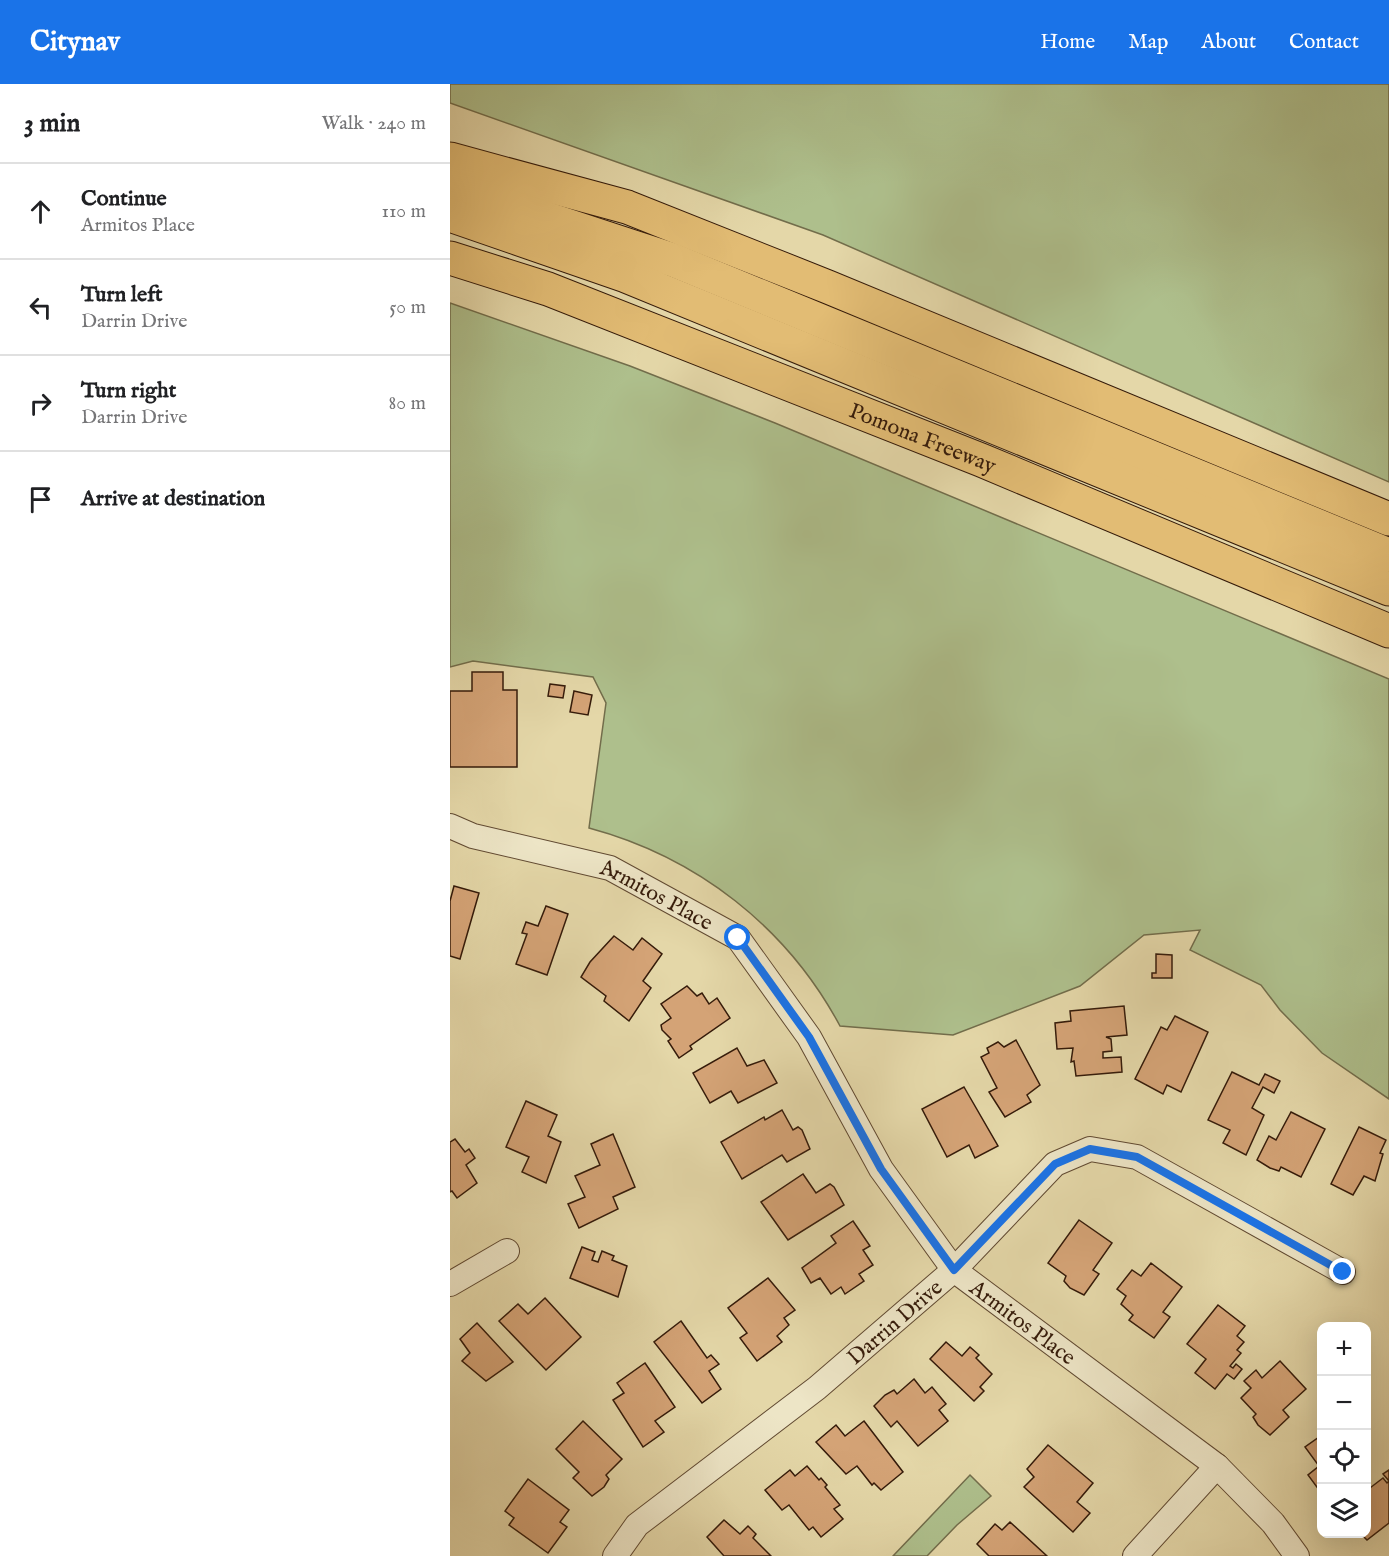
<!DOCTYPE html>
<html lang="en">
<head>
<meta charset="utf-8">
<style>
  :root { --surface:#fff; --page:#f6f6f6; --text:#202124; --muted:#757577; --line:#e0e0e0; --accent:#1a73e8 }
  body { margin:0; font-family:"IM FELL English",serif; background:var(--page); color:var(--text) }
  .controls { position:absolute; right:18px; bottom:18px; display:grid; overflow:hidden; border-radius:12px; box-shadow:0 6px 24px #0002 }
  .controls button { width:54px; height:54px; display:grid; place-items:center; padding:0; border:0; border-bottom:2px solid var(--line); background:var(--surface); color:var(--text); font:30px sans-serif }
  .stop { position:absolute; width:18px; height:18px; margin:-14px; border:4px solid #1a73e8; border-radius:50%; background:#fff }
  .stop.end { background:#1a73e8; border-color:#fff; box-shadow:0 2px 6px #0008 }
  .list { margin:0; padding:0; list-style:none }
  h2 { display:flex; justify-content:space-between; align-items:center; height:78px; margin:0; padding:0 24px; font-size:26px }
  h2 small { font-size:20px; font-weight:400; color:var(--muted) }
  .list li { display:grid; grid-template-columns:39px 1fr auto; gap:18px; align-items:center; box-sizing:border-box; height:96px; padding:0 24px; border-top:2px solid var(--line) }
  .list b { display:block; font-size:22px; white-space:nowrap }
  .list p { margin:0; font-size:20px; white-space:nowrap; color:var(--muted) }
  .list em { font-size:20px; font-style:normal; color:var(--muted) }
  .icon { flex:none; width:33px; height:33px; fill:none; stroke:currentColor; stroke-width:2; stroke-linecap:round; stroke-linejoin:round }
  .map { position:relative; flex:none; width:939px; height:1472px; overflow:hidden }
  header { display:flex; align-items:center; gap:36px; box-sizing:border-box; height:84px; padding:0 30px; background:var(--accent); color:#fff }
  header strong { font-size:28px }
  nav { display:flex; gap:33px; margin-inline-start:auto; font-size:21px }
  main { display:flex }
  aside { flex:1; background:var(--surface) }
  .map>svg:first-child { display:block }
</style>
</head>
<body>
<header>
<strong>Citynav</strong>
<nav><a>Home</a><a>Map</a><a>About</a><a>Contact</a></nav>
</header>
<main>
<aside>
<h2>3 min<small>Walk · 240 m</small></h2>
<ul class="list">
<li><svg class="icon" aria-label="ahead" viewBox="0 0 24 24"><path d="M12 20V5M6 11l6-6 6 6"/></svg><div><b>Continue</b><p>Armitos Place</p></div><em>110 m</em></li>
<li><svg class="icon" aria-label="left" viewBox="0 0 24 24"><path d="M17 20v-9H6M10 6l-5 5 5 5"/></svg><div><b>Turn left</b><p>Darrin Drive</p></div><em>50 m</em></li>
<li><svg class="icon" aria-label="right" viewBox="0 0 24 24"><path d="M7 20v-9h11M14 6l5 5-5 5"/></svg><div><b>Turn right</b><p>Darrin Drive</p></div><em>80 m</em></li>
<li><svg class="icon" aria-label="arrive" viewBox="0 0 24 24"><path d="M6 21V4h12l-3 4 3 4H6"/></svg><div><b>Arrive at destination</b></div></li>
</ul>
</aside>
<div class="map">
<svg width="939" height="1472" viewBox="0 0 939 1472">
  <rect width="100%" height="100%" fill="#e4d7a8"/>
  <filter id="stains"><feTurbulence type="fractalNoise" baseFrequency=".00333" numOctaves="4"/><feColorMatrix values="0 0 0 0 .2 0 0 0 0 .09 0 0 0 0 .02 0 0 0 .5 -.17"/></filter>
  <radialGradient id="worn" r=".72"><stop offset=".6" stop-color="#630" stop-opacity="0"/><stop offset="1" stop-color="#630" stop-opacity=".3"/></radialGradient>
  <!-- green -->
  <g fill="#aebf8c" stroke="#726d4b" stroke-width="1.5">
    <path d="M0,0H939V398L373,151L0,19Z"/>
    <path d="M0,219L180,282L325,339L939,595V1015L872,969L830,926L811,901L740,866L750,846L694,851L630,902L503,951L390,942C337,843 247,773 139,744L156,619L143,593L23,577L0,583Z"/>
    <path d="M520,1391L541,1412L507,1441L477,1472H443Z"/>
  </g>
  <!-- building -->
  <g fill="#d4a376" stroke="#351b0a" stroke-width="1.5">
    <path d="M22,588H53V606H67V683H0V607H22Z"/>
    <path d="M100,600L115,602L113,614L98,612Z"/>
    <path d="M124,607L142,611L138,631L120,628Z"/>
    <path d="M4,802L29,809L10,875L0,872V817Z"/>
    <path d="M96,822L118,830L97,891L66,880L77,850L72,849L76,838L88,842Z"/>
    <path d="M164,852L183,866L192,854L212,870L193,897L201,904L179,937L154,917L156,912L131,893L140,878Z"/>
    <path d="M706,870L722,871V894H702V889H706Z"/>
    <path d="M237,902L247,912L252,909L259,920L267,914L280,934L240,962L242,965L229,974L218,957L221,955L212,946L211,941L221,934L211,920Z"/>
    <path d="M674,922L677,951L656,953L661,955L662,967L653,968V974L671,973L672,988L626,992L624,977L621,978L623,964L607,965L605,939L621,937L620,927Z"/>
    <path d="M725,932L758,948L731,1008L717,1001L713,1010L685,995L711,943L717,946Z"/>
    <path d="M566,956L590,1001L577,1011L581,1018L555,1033L539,1008L547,1004L531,973L539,969L537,964L548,958L554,963Z"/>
    <path d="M287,964L297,982L314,976L327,999L288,1019L281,1007L260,1019L243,989Z"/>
    <path d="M782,988L809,1001L815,990L830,997L824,1009L813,1003L802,1024L814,1031L796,1071L773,1059L780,1046L758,1036Z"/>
    <path d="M514,1003L548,1062L525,1074L519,1061L497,1073L472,1025Z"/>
    <path d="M76,1017L107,1031L98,1052L111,1058L96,1099L72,1088L79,1073L56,1063Z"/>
    <path d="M332,1026L343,1046L348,1043L352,1046L360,1065L337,1078L332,1071L292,1095L271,1058L314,1033L315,1036Z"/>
    <path d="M841,1028L875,1045L851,1093L831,1083L829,1087L820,1084L807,1076L819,1052L826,1056Z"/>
    <path d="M909,1043L936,1056L930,1069L933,1070L925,1097L914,1092L903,1111L881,1100Z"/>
    <path d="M163,1050L185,1103L163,1113L168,1125L129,1144L118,1120L135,1113L125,1092L150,1081L141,1060Z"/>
    <path d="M5,1055L15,1068L19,1065L25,1074L16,1081L27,1099L7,1114L2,1107L0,1108V1058Z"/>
    <path d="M353,1090L366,1109L380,1100L384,1103L394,1121L338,1156L311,1118Z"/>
    <path d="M629,1136L662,1159L643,1186L649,1190L634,1211L620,1204L614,1197L616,1192L598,1179Z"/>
    <path d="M403,1137L420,1162L413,1166L423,1181L409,1190L414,1197L395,1210L391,1203L381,1210L370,1194L361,1199L352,1184L386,1159L381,1152Z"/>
    <path d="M132,1163L145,1168L142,1176L148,1178L152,1167L164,1172L162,1176L177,1182L168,1213L120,1194Z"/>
    <path d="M701,1179L732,1203L713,1228L720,1233L704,1254L679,1236L683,1231L671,1220L676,1212L667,1205L682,1186L691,1192Z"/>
    <path d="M318,1194L345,1226L334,1234L339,1241L327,1252L332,1258L307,1277L290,1254L297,1249L278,1224Z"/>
    <path d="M95,1214L131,1253L96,1286L49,1237L68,1220L78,1230Z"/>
    <path d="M768,1221L795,1242L787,1252L794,1258L787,1266L791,1269L780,1282L783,1284L786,1280L792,1285L784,1295L777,1290L765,1305L745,1289L756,1275L737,1260Z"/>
    <path d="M231,1237L257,1274L261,1271L269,1280L259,1287L271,1305L252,1319L204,1258Z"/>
    <path d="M27,1239L63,1278L36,1297L12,1277L20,1269L10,1255Z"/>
    <path d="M496,1258L512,1272L520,1263L529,1271L526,1274L542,1290L530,1303L534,1307L524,1317L480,1275Z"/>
    <path d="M830,1277L856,1305L833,1326L839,1333L820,1351L808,1341L803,1333L806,1330L791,1314L801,1304L794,1297L806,1286L812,1294Z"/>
    <path d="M195,1279L225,1323L205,1337L214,1348L193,1363L163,1316L174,1309L167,1299Z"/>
    <path d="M464,1295L475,1309L482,1303L496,1320L489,1326L498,1337L468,1362L447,1337L441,1343L424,1322L435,1311L444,1306L447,1310Z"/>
    <path d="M133,1337L172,1375L156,1391L159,1395L154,1403L142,1412L123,1394L129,1388L106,1365Z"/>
    <path d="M414,1337L453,1388L431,1406L424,1399L422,1401L407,1382L396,1390L366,1358L386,1341L395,1352Z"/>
    <path d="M872,1351V1410L858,1391L869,1382L855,1363Z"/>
    <path d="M598,1361L643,1399L627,1418L640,1429L623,1448L574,1403L584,1393L577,1385Z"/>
    <path d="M357,1382L369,1396L371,1394L377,1401L375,1403L390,1421L384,1425L393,1435L371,1453L363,1443L359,1446L339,1421L332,1426L315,1406L340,1386L345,1392Z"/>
    <path d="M939,1386V1439L917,1456L911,1450H916V1407L933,1394L937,1399L939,1397L933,1390Z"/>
    <path d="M78,1395L119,1426L110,1438L117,1443L98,1469L59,1441L64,1434L55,1427Z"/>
    <path d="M274,1436L290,1450L298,1442L306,1450L303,1454L321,1472H274L257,1453Z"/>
    <path d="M560,1438L597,1472H539L527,1460L545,1440L552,1446Z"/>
  </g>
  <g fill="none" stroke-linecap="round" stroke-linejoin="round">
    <!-- minor casing -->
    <g stroke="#614a32" stroke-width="26">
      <g id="minor">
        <path id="s1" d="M0,742L23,752L160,784L288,854L359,953L431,1085L504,1186L767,1382L823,1439L847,1472"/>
        <path d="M0,1200L57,1167"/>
        <path id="s2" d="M165,1472L187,1441L367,1304L504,1186L605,1080L640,1065L687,1073L893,1188"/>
        <path d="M685,1472L767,1382"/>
      </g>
    </g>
    <!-- highway casing -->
    <g stroke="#351b0a" stroke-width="35">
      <g id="highway">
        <path d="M0,75L177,123L378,203L939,435"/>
        <path d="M0,103L223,176L939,471"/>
        <path d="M0,131L176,192L939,505"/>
        <path id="s3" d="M0,174L98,205L531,376L939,547"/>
      </g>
    </g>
    <!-- minor -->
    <use href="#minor" stroke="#ede5c6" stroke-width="24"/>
    <!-- highway -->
    <use href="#highway" stroke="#e2bc74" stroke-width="33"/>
  </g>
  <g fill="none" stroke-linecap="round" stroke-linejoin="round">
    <!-- route -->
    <path stroke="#1a73e8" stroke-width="8" d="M288,854L359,953L431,1085L504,1186L605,1080L640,1065L687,1073L893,1188"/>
  </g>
  <g text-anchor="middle" stroke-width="4.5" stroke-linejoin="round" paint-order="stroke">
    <!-- street labels -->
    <g font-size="22" fill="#351b0a" stroke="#ede5c6">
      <text dy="8" stroke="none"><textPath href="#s3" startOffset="506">Pomona Freeway</textPath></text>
      <text dy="8" stroke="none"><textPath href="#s1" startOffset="219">Armitos Place</textPath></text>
      <text dy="8" stroke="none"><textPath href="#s2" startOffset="366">Darrin Drive</textPath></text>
      <text dy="8" stroke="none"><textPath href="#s1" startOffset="795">Armitos Place</textPath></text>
    </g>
  </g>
  <rect width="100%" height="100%" filter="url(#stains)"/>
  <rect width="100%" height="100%" fill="url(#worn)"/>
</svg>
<div class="controls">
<button>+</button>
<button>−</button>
<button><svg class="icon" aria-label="locate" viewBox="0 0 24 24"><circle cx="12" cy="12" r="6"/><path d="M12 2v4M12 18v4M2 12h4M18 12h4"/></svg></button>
<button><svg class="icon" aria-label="layers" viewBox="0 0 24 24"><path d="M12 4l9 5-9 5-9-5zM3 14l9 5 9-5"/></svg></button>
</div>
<div class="stop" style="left:288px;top:854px"></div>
<div class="stop end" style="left:893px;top:1188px"></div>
</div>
</main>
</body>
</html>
